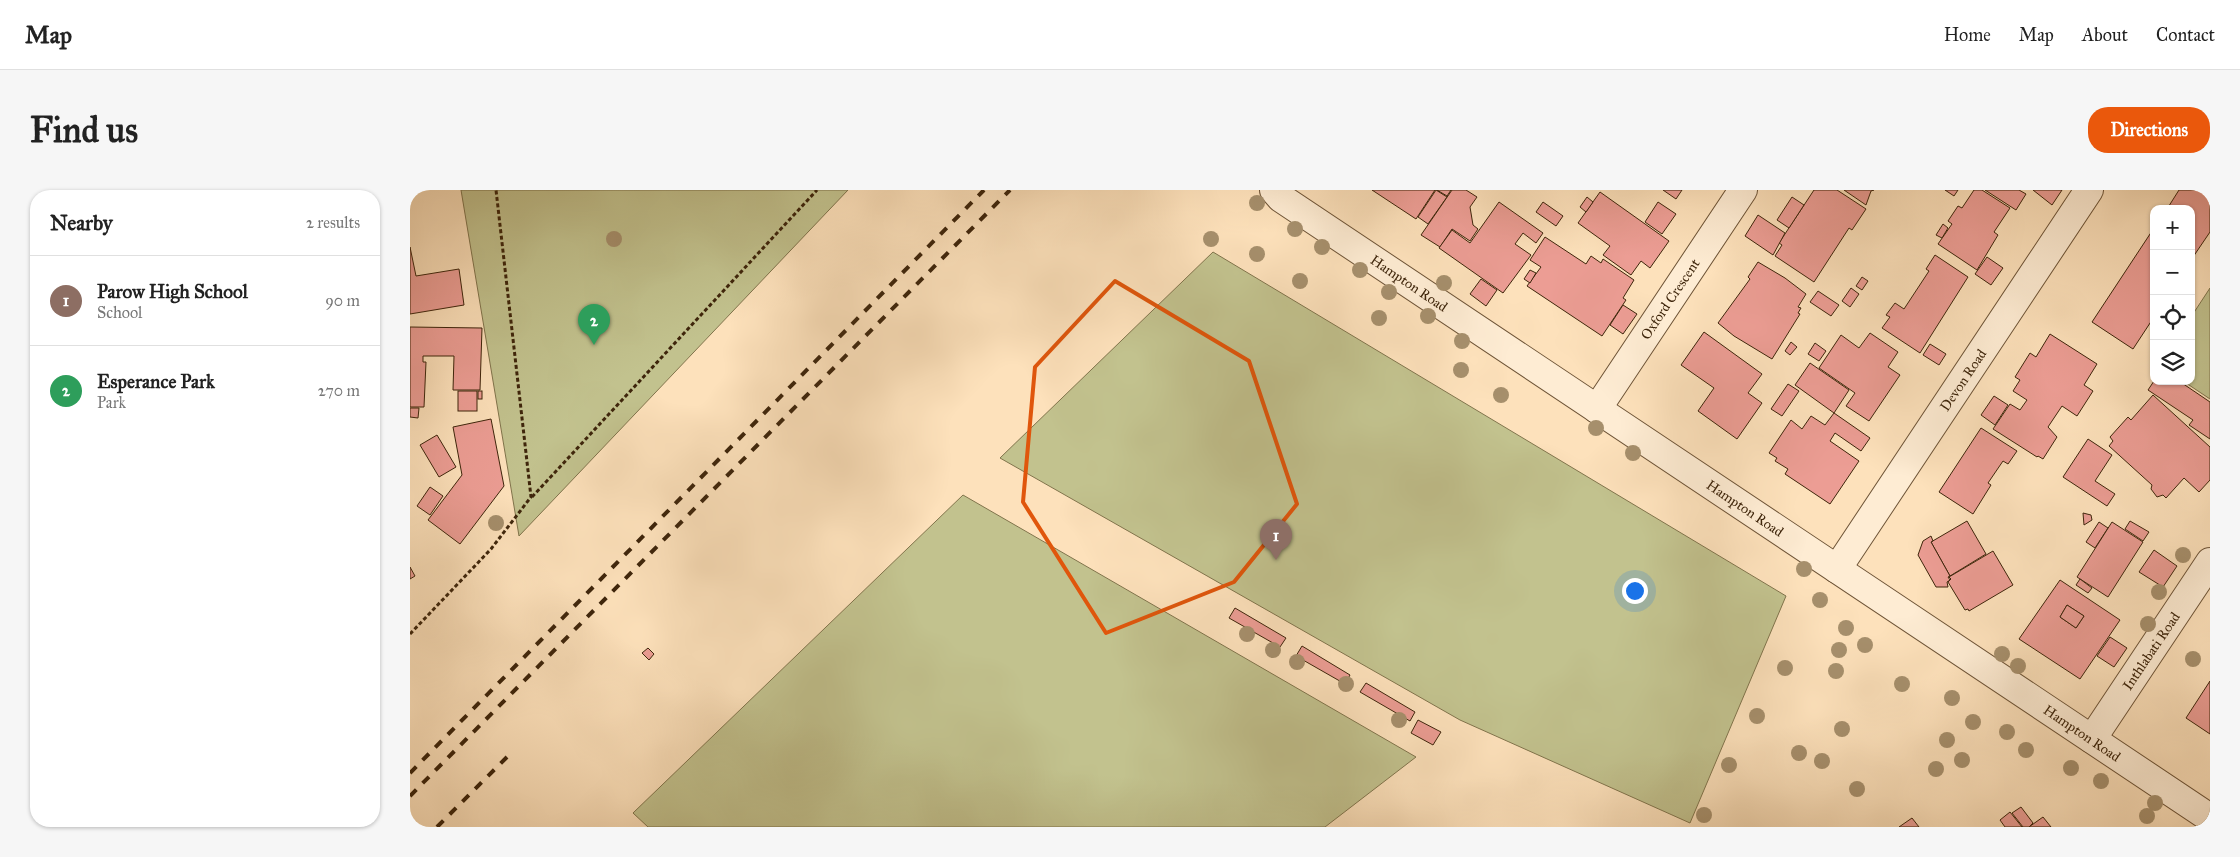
<!DOCTYPE html>
<html lang="en">
<head>
<meta charset="utf-8">
<style>
  :root { --surface:#fff; --page:#f6f6f6; --text:#222; --muted:#767676; --line:#e0e0e0; --accent:#ea580c }
  body { margin:0; font-family:"IM FELL Great Primer",serif; background:var(--page); color:var(--text) }
  .controls { position:absolute; right:15px; top:15px; display:grid; overflow:hidden; border-radius:10px; box-shadow:0 1px 4px #0004 }
  .controls button { width:45px; height:45px; display:grid; place-items:center; padding:0; border:0; border-bottom:1px solid var(--line); background:var(--surface); color:var(--text); font:25px sans-serif }
  .you { position:absolute; left:1224px; top:400px; width:18px; height:18px; margin:-12px; border:4px solid #fff; border-radius:50%; background:#1a73e8; box-shadow:0 0 0 8px #1a73e833 }
  .badge { display:grid; place-items:center; width:32px; height:32px; border-radius:50%; background:var(--accent); color:#fff; font-size:16px; font-weight:700 }
  .pin { position:absolute; translate:-50% -41px; filter:drop-shadow(0 1px 2px #0008) }
  .pin::after { content:''; position:absolute; top:26px; width:18px; height:15px; background:inherit; clip-path:polygon(0 0,100% 0,50% 100%) }
  .list { margin:0; padding:0; list-style:none }
  h2 { display:flex; justify-content:space-between; align-items:center; height:65px; margin:0; padding:0 20px; font-size:21px }
  h2 small { font-size:16px; font-weight:400; color:var(--muted) }
  .list li { display:grid; grid-template-columns:32px 1fr auto; gap:15px; align-items:center; box-sizing:border-box; height:90px; padding:0 20px; border-top:1px solid var(--line) }
  .list b { display:block; font-size:19px; white-space:nowrap }
  .list p { margin:0; font-size:16px; white-space:nowrap; color:var(--muted) }
  .list em { font-size:16px; font-style:normal; color:var(--muted) }
  .icon { flex:none; width:28px; height:28px; fill:none; stroke:currentColor; stroke-width:2; stroke-linecap:round; stroke-linejoin:round }
  .map { position:relative; flex:none; width:1800px; height:637px; overflow:hidden; border-radius:20px }
  header { display:flex; align-items:center; gap:30px; box-sizing:border-box; height:70px; padding:0 25px; background:var(--surface); border-bottom:1px solid var(--line) }
  header strong { font-size:24px }
  nav { display:flex; gap:28px; margin-inline-start:auto; font-size:18px }
  .intro { display:flex; align-items:center; justify-content:space-between; box-sizing:border-box; height:120px; padding:0 30px }
  h1 { margin:0; font-size:35px }
  .button { padding:12px 22px; border-radius:20px; background:var(--accent); color:#fff; font-size:18px; font-weight:700 }
  main { display:flex; gap:30px; padding:0 30px }
  aside { flex:1; background:var(--surface); border-radius:20px; box-shadow:0 1px 4px #0004 }
  .map>svg:first-child { display:block }
</style>
</head>
<body>
<header>
<strong>Map</strong>
<nav><a>Home</a><a>Map</a><a>About</a><a>Contact</a></nav>
</header>
<div class="intro"><h1>Find us</h1><a class="button">Directions</a></div>
<main>
<aside>
<h2>Nearby<small>2 results</small></h2>
<ul class="list">
<li><span class="badge" style="background:#8d6e63">1</span><div><b>Parow High School</b><p>School</p></div><em>90 m</em></li>
<li><span class="badge" style="background:#2e9e5b">2</span><div><b>Esperance Park</b><p>Park</p></div><em>270 m</em></li>
</ul>
</aside>
<div class="map">
<svg width="1800" height="637" viewBox="0 0 1800 637">
  <rect width="100%" height="100%" fill="#fde1bb"/>
  <filter id="stains"><feTurbulence type="fractalNoise" baseFrequency=".004" numOctaves="4"/><feColorMatrix values="0 0 0 0 .2 0 0 0 0 .09 0 0 0 0 .02 0 0 0 .5 -.17"/></filter>
  <radialGradient id="worn" r=".72"><stop offset=".6" stop-color="#630" stop-opacity="0"/><stop offset="1" stop-color="#630" stop-opacity=".3"/></radialGradient>
  <!-- green -->
  <g fill="#c2c28e" stroke="#80744c">
    <path d="M51,0H438L109,346Z"/>
    <path d="M803,62L1376,406L1280,633L1050,530L590,268Z"/>
    <path d="M1800,98V209L1773,191H1781V127Z"/>
    <path d="M553,305L1006,567L915,637H238L223,623Z"/>
  </g>
  <!-- building -->
  <g fill="#ec9d94" stroke="#3e250b" fill-rule="evenodd">
    <path d="M962,0H1025L1006,29Z"/>
    <path d="M1026,0L1037,7L1018,34L1008,27Z"/>
    <path d="M1027,0H1041L1037,6Z"/>
    <path d="M1042,0H1056L1067,7L1060,17L1063,35L1068,39L1060,51L1042,39L1030,57L1011,45Z"/>
    <path d="M1253,0H1272L1266,9Z"/>
    <path d="M1404,0H1427L1456,19L1442,40L1439,38L1404,92L1365,66L1372,55L1369,53Z"/>
    <path d="M1434,0H1464L1461,1L1456,15Z"/>
    <path d="M1535,0H1548L1544,6Z"/>
    <path d="M1564,0H1572L1600,18L1584,42L1588,45L1567,80L1528,54L1542,34L1538,31L1548,16L1552,18Z"/>
    <path d="M1575,0H1609L1616,4L1606,20Z"/>
    <path d="M1623,0H1652L1642,15Z"/>
    <path d="M1769,0H1800V42L1781,70V19H1757Z"/>
    <path d="M1190,2L1259,51L1240,78L1231,71L1221,85L1193,65L1200,56L1168,33Z"/>
    <path d="M1177,7L1183,12L1176,22L1170,17Z"/>
    <path d="M1382,7L1394,15L1379,38L1367,30Z"/>
    <path d="M1089,12L1133,43L1126,53L1113,43L1105,54L1121,65L1093,103L1029,58L1042,40L1060,53Z"/>
    <path d="M1133,12L1153,26L1146,36L1126,22Z"/>
    <path d="M1248,12L1266,24L1252,44L1235,32Z"/>
    <path d="M1348,25L1375,43L1363,65L1335,46Z"/>
    <path d="M1533,34L1538,38L1532,48L1526,45Z"/>
    <path d="M1744,38V127L1723,159L1682,132Z"/>
    <path d="M1135,47L1176,74L1181,66L1191,73L1193,69L1224,90L1213,108L1216,110L1192,146L1117,96L1131,77L1120,70Z"/>
    <path d="M0,57L6,86L49,79L54,115L0,124Z"/>
    <path d="M1525,65L1558,87L1510,163L1472,138L1480,127L1476,125L1485,113L1494,119L1519,81L1516,79Z"/>
    <path d="M1577,67L1593,78L1581,95L1565,84Z"/>
    <path d="M1348,72L1375,88L1396,104L1388,117L1391,118L1388,123L1390,124L1362,169L1324,146L1308,133L1340,89L1338,87Z"/>
    <path d="M1120,80L1126,83L1120,93L1114,89Z"/>
    <path d="M1452,87L1458,91L1452,100L1446,96Z"/>
    <path d="M1071,89L1087,100L1076,116L1060,104Z"/>
    <path d="M1441,98L1449,104L1440,117L1432,111Z"/>
    <path d="M1408,101L1429,115L1421,126L1400,112Z"/>
    <path d="M1213,115L1227,124L1213,144L1200,135Z"/>
    <path d="M0,137L72,138L70,200H43L44,166H13V172H16L14,217H0Z"/>
    <path d="M1294,142L1352,184L1338,203L1352,213L1327,249L1288,221L1304,198L1271,175Z"/>
    <path d="M1460,143L1488,162L1478,177L1490,185L1459,231L1436,216L1445,203L1409,178L1431,145L1449,158Z"/>
    <path d="M1640,144L1687,174L1674,195L1683,201L1667,226L1652,216L1638,237L1647,247L1633,269L1628,266L1627,267L1583,239L1600,214L1610,220L1617,210L1603,201L1610,190L1605,187L1620,163L1626,167Z"/>
    <path d="M1381,152L1387,157L1380,165L1375,161Z"/>
    <path d="M1405,153L1416,161L1409,171L1398,164Z"/>
    <path d="M1520,154L1536,164L1529,175L1513,165Z"/>
    <path d="M1400,173L1439,200L1424,223L1385,195Z"/>
    <path d="M1744,191H1769L1800,212V249L1779,235L1783,230L1738,200Z"/>
    <path d="M1378,194L1389,201L1372,226L1361,219Z"/>
    <rect x="48" y="201" width="19" height="20"/>
    <rect x="68" y="201" width="4" height="8"/>
    <path d="M1743,205L1800,257V290L1789,302L1774,288L1756,308L1753,305L1747,307L1741,299L1742,295L1699,256L1703,251L1700,247L1718,227L1721,230Z"/>
    <path d="M1584,206L1598,215L1585,235L1571,225Z"/>
    <path d="M0,218H9L8,228L0,227Z"/>
    <path d="M1424,223L1460,248L1451,261L1425,243L1420,251L1449,271L1420,314L1375,284L1378,279L1365,271L1367,268L1359,263L1381,230L1392,239L1401,226L1415,235Z"/>
    <path d="M81,229L94,296L50,354L18,330L52,285L43,237Z"/>
    <path d="M1571,238L1607,261L1598,274L1593,271L1578,293L1581,295L1563,324L1529,302Z"/>
    <path d="M27,245L46,277L29,287L10,255Z"/>
    <path d="M1678,249L1702,265L1685,291L1705,304L1697,316L1653,287Z"/>
    <path d="M20,297L33,306L20,325L7,316Z"/>
    <path d="M1673,323L1681,325L1682,330L1674,335Z"/>
    <path d="M1557,331L1576,364L1540,386L1521,352Z"/>
    <path d="M1720,331L1739,342L1733,351L1715,339Z"/>
    <path d="M1689,332L1698,338L1685,358L1676,352Z"/>
    <path d="M1702,332L1733,352L1698,407L1667,387Z"/>
    <path d="M1521,346L1523,351L1521,352L1540,386L1538,387L1540,390L1537,392L1538,397H1526L1508,365L1513,351Z"/>
    <path d="M1744,360L1767,376L1753,397L1729,382Z"/>
    <path d="M1583,361L1603,395L1559,421L1558,419L1555,420L1538,392L1541,389L1539,387Z"/>
    <path d="M0,377L5,386L0,389Z"/>
    <path d="M1670,389L1682,398L1678,403L1666,395Z"/>
    <path d="M1650,390L1710,430L1670,489L1609,449ZM1657,415L1674,426L1666,438L1650,427Z"/>
    <path d="M1657,415L1674,426L1666,438L1650,427Z"/>
    <path d="M825,418L876,448L870,457L819,428Z"/>
    <path d="M1700,447L1717,458L1704,477L1687,466Z"/>
    <path d="M892,456L940,485L935,494L886,466Z"/>
    <path d="M238,458L244,464L239,470L232,463Z"/>
    <path d="M1800,491V544L1776,528Z"/>
    <path d="M956,493L1005,522L1000,531L950,502Z"/>
    <path d="M1008,530L1031,542L1023,555L1001,543Z"/>
    <path d="M1611,617L1623,633L1619,637H1613L1602,623Z"/>
    <path d="M1600,622L1612,637H1595L1590,630Z"/>
    <path d="M1633,627L1641,637H1619Z"/>
    <path d="M1502,628L1509,637H1489Z"/>
  </g>
  <g fill="none" stroke-linecap="round" stroke-linejoin="round">
    <!-- minor casing -->
    <g stroke="#6e5437" stroke-width="30">
      <g id="minor">
        <path d="M864,0L871,8L1800,628"/>
        <path d="M1187,219L1333,0"/>
        <path d="M1427,379L1679,0"/>
        <path d="M1682,549L1800,372"/>
      </g>
    </g>
    <!-- path -->
    <g stroke="#3e250b" stroke-width="3" stroke-dasharray="4 2.5" stroke-linecap="butt">
      <path d="M122,307L407,0"/>
      <path d="M0,444L81,359L121,307L86,0"/>
    </g>
    <!-- minor -->
    <use href="#minor" stroke="#feecd3" stroke-width="28"/>
    <!-- rail -->
    <g stroke="#3e250b" stroke-width="4" stroke-dasharray="9 9" stroke-linecap="butt">
      <path d="M0,583L574,0"/>
      <path d="M0,606L600,0"/>
      <path d="M27,637L97,567"/>
    </g>
  </g>
  <!-- trees -->
  <g fill="#a68f6c">
    <circle cx="847" cy="13" r="8"/>
    <circle cx="885" cy="39" r="8"/>
    <circle cx="204" cy="49" r="8"/>
    <circle cx="801" cy="49" r="8"/>
    <circle cx="912" cy="57" r="8"/>
    <circle cx="847" cy="64" r="8"/>
    <circle cx="950" cy="80" r="8"/>
    <circle cx="890" cy="91" r="8"/>
    <circle cx="1034" cy="93" r="8"/>
    <circle cx="979" cy="102" r="8"/>
    <circle cx="1018" cy="126" r="8"/>
    <circle cx="969" cy="128" r="8"/>
    <circle cx="1052" cy="151" r="8"/>
    <circle cx="1051" cy="180" r="8"/>
    <circle cx="1091" cy="205" r="8"/>
    <circle cx="1186" cy="238" r="8"/>
    <circle cx="1223" cy="263" r="8"/>
    <circle cx="86" cy="333" r="8"/>
    <circle cx="1773" cy="365" r="8"/>
    <circle cx="1394" cy="379" r="8"/>
    <circle cx="1749" cy="402" r="8"/>
    <circle cx="1410" cy="410" r="8"/>
    <circle cx="1738" cy="434" r="8"/>
    <circle cx="1436" cy="438" r="8"/>
    <circle cx="837" cy="444" r="8"/>
    <circle cx="1455" cy="455" r="8"/>
    <circle cx="863" cy="460" r="8"/>
    <circle cx="1429" cy="460" r="8"/>
    <circle cx="1592" cy="464" r="8"/>
    <circle cx="1783" cy="469" r="8"/>
    <circle cx="887" cy="472" r="8"/>
    <circle cx="1608" cy="476" r="8"/>
    <circle cx="1375" cy="478" r="8"/>
    <circle cx="1426" cy="481" r="8"/>
    <circle cx="936" cy="494" r="8"/>
    <circle cx="1492" cy="494" r="8"/>
    <circle cx="1542" cy="508" r="8"/>
    <circle cx="1347" cy="526" r="8"/>
    <circle cx="989" cy="530" r="8"/>
    <circle cx="1563" cy="532" r="8"/>
    <circle cx="1432" cy="539" r="8"/>
    <circle cx="1597" cy="542" r="8"/>
    <circle cx="1537" cy="550" r="8"/>
    <circle cx="1616" cy="560" r="8"/>
    <circle cx="1389" cy="563" r="8"/>
    <circle cx="1552" cy="570" r="8"/>
    <circle cx="1412" cy="571" r="8"/>
    <circle cx="1319" cy="575" r="8"/>
    <circle cx="1661" cy="578" r="8"/>
    <circle cx="1526" cy="579" r="8"/>
    <circle cx="1691" cy="591" r="8"/>
    <circle cx="1447" cy="599" r="8"/>
    <circle cx="1745" cy="613" r="8"/>
    <circle cx="1294" cy="625" r="8"/>
    <circle cx="1737" cy="626" r="8"/>
  </g>
  <!-- marked area -->
  <path fill="none" stroke="#e0560c" stroke-width="4" stroke-linejoin="round" d="M705,91L839,171L887,314L824,392L696,443L613,312L625,177Z"/>
  <g text-anchor="middle" stroke-width="4" stroke-linejoin="round" paint-order="stroke">
    <!-- street labels -->
    <g font-size="14" fill="#3e250b" stroke="#feecd3">
      <text transform="translate(999 93) rotate(34)" y="5">Hampton Road</text>
      <text transform="translate(1260 109) rotate(-56)" y="5">Oxford Crescent</text>
      <text transform="translate(1553 190) rotate(-56)" y="5">Devon Road</text>
      <text transform="translate(1335 318) rotate(34)" y="5">Hampton Road</text>
      <text transform="translate(1741 461) rotate(-56)" y="5">Inthlabati Road</text>
      <text transform="translate(1672 543) rotate(34)" y="5">Hampton Road</text>
    </g>
  </g>
  <rect width="100%" height="100%" filter="url(#stains)"/>
  <rect width="100%" height="100%" fill="url(#worn)"/>
</svg>
<div class="controls">
<button>+</button>
<button>−</button>
<button><svg class="icon" aria-label="locate" viewBox="0 0 24 24"><circle cx="12" cy="12" r="6"/><path d="M12 2v4M12 18v4M2 12h4M18 12h4"/></svg></button>
<button><svg class="icon" aria-label="layers" viewBox="0 0 24 24"><path d="M12 4l9 5-9 5-9-5zM3 14l9 5 9-5"/></svg></button>
</div>
<div class="you"></div>
<div class="pin badge" style="left:866px;top:370px;background:#8d6e63">1</div>
<div class="pin badge" style="left:184px;top:155px;background:#2e9e5b">2</div>
</div>
</main>
</body>
</html>
